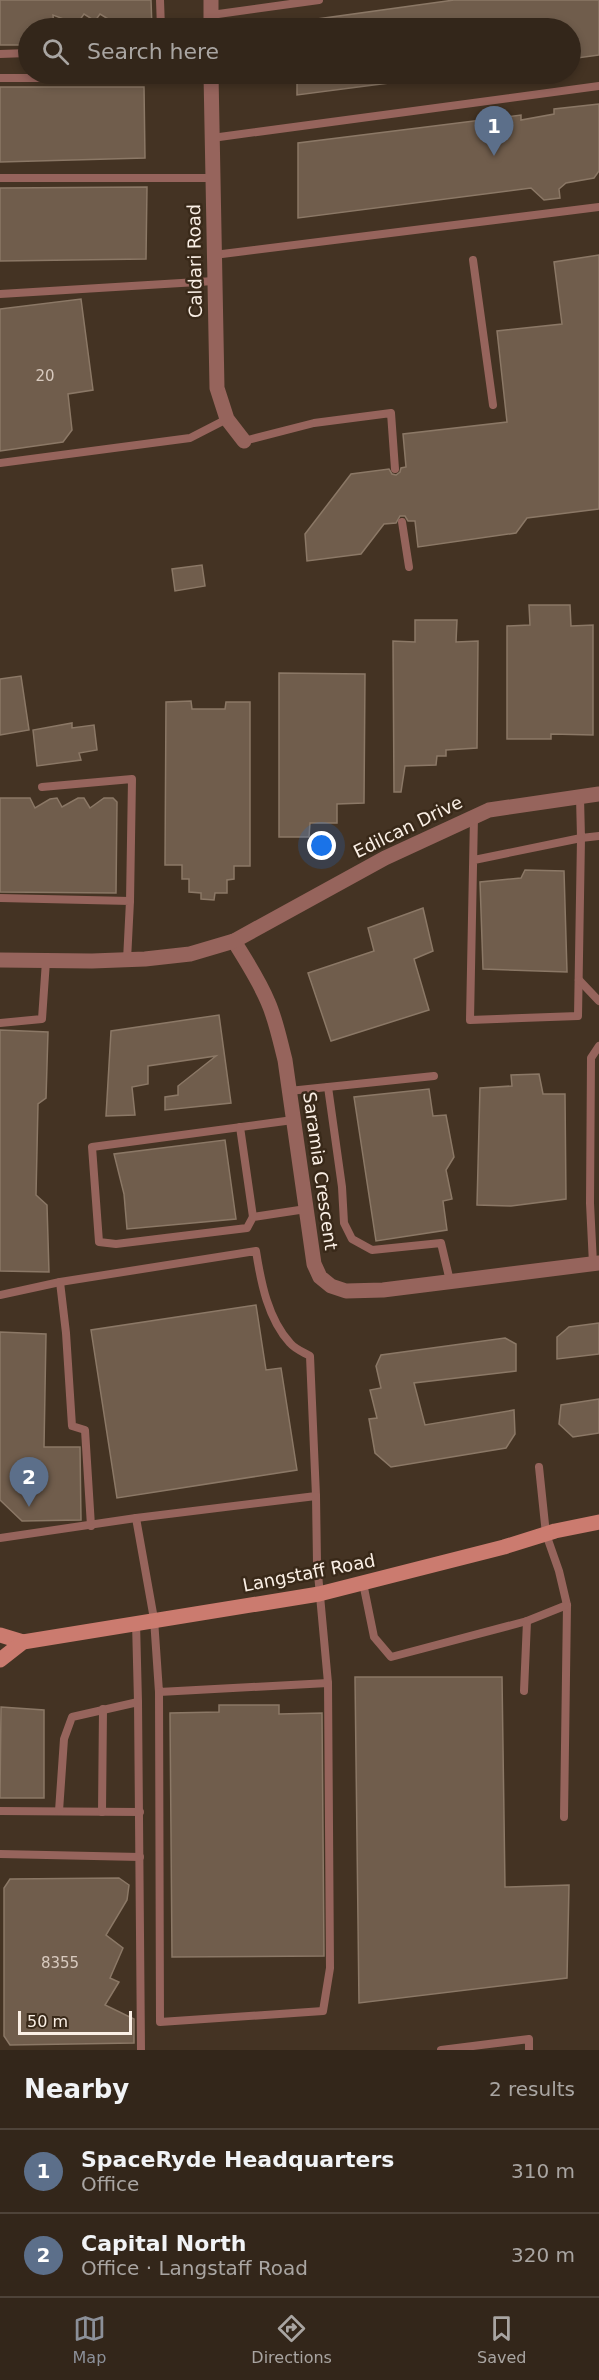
<!DOCTYPE html>
<html lang="en">
<head>
<meta charset="utf-8">
<style>
  :root { --surface:#33261a; --page:#3b2e23; --text:#f1f3f6; --muted:#a9a5a2; --line:#4e4339; --accent:#8c9099 }
  body { margin:0; font-family:"DejaVu Sans",sans-serif; background:var(--page); color:var(--text) }
  .scale { position:absolute; left:18px; bottom:15px; width:114px; box-sizing:border-box; padding-left:6px; border:3px solid #faefe5; border-top:0; font-size:16px; line-height:21px; white-space:nowrap; color:#faefe5; -webkit-text-stroke:4px #392919; paint-order:stroke }
  .you { position:absolute; left:322px; top:846px; width:21px; height:21px; margin:-15px; border:4px solid #fff; border-radius:50%; background:#1a73e8; box-shadow:0 0 0 9px #1a73e833 }
  .badge { display:grid; place-items:center; width:39px; height:39px; border-radius:50%; background:var(--accent); color:#fff; font-size:20px; font-weight:700 }
  .pin { position:absolute; translate:-50% -50px; filter:drop-shadow(0 2px 3px #0008) }
  .pin::after { content:''; position:absolute; top:32px; width:21px; height:18px; background:inherit; clip-path:polygon(0 0,100% 0,50% 100%) }
  .list { margin:0; padding:0; list-style:none }
  h2 { display:flex; justify-content:space-between; align-items:center; height:78px; margin:0; padding:0 24px; font-size:26px }
  h2 small { font-size:20px; font-weight:400; color:var(--muted) }
  .list li { display:grid; grid-template-columns:39px 1fr auto; gap:18px; align-items:center; box-sizing:border-box; height:84px; padding:0 24px; border-top:2px solid var(--line) }
  .list b { display:block; font-size:22px; white-space:nowrap }
  .list p { margin:0; font-size:20px; white-space:nowrap; color:var(--muted) }
  .list em { font-size:20px; font-style:normal; color:var(--muted) }
  .icon { flex:none; width:33px; height:33px; fill:none; stroke:currentColor; stroke-width:2; stroke-linecap:round; stroke-linejoin:round }
  .map { position:relative; flex:none; width:599px; height:2050px; overflow:hidden }
  .search { position:absolute; background:var(--surface); box-shadow:0 3px 9px #0003; left:18px; right:18px; top:18px; height:66px; display:flex; align-items:center; gap:15px; box-sizing:border-box; padding:0 21px; border-radius:33px; color:var(--muted); font-size:22px }
  .sheet { height:246px; background:var(--surface) }
  nav { display:flex; justify-content:space-around; align-items:center; box-sizing:border-box; height:84px; border-top:2px solid var(--line); background:var(--surface); font-size:16px; color:var(--muted) }
  nav a { display:grid; justify-items:center; gap:3px }
  nav .on { color:var(--accent) }
  .map>svg:first-child { display:block }
</style>
</head>
<body>
<div class="map">
<svg width="599" height="2050" viewBox="0 0 599 2050">
  <rect width="100%" height="100%" fill="#443323"/>
  <!-- building -->
  <g fill="#705d4c" stroke="#8b7866" stroke-width="1.5">
    <path d="M0,0H151L152,28H148L135,21L132,28H123L100,14L95,21L84,14L77,24L53,15L54,28H28V45H0Z"/>
    <path d="M454,0H599V55L570,59V28H304L303,21Z"/>
    <path d="M297,74H403L404,81L297,95Z"/>
    <path d="M0,87H144L145,158L0,162Z"/>
    <path d="M599,104V171L594,178L566,183L559,189L560,198L544,200L531,188L298,218V143L521,115V120L554,114V109Z"/>
    <path d="M147,187L146,259L0,261V188Z"/>
    <path d="M599,255V509L527,518L516,533L418,547L415,521H408L405,516H400L396,523L384,524L361,554L307,561L305,534L351,474L389,469L392,474L396,475L400,472L401,468L406,467L403,434L507,422L497,331L562,324L554,262Z"/>
    <path d="M81,299L93,390L68,394L72,430L63,442L0,451V309Z"/>
    <path d="M202,565L205,586L175,591L172,569Z"/>
    <path d="M529,605H570L571,626L593,625V735L551,734V739H507V626L530,625Z"/>
    <path d="M415,620H457L456,642L478,641L477,748L446,750V756H437L436,765L405,766L401,792H394L393,641L415,642Z"/>
    <path d="M279,673L365,674L364,803L337,804V823H310L309,837H279Z"/>
    <path d="M21,676L29,730L0,735V679Z"/>
    <path d="M191,701L192,709H225L226,702H250V866H234V879L227,880V893H215L214,900L201,899V893L189,892V879H182V865H165L166,702Z"/>
    <path d="M72,723V728L94,725L97,750L79,753L81,760L37,766L33,730Z"/>
    <path d="M0,798H30L35,808L50,799L57,798L62,807L78,798H84L90,808L104,798H113L117,802L116,893L0,892Z"/>
    <path d="M525,870L564,871L567,972L483,969L480,882L521,878Z"/>
    <path d="M423,908L433,951L414,959L429,1010L331,1041L308,973L374,951L368,928Z"/>
    <path d="M219,1015L231,1103L165,1110V1097L178,1095V1086L216,1056L148,1066V1084L132,1087L135,1115L106,1116L111,1031Z"/>
    <path d="M0,1030L48,1032L46,1098L38,1104L36,1195L47,1205L49,1272L0,1271Z"/>
    <path d="M539,1074L543,1094H565L566,1199L511,1206L477,1205L480,1088L512,1086L511,1075Z"/>
    <path d="M429,1089L433,1116L446,1115L454,1157L446,1170L452,1199L443,1201L447,1230L376,1241L354,1097Z"/>
    <path d="M225,1140L236,1219L127,1229L124,1194L114,1154Z"/>
    <path d="M256,1305L266,1370L281,1368L297,1470L117,1498L91,1330Z"/>
    <path d="M599,1323V1354L557,1359V1337L569,1327Z"/>
    <path d="M0,1332L46,1334L44,1447H80L81,1520L22,1521L0,1500Z"/>
    <path d="M505,1338L516,1344V1371L414,1383L425,1425L514,1410L515,1434L506,1448L391,1467L375,1453L369,1419L377,1418L370,1390L381,1388L376,1366L381,1355Z"/>
    <path d="M599,1399V1433L573,1437L559,1424L561,1405Z"/>
    <path d="M355,1677H502L505,1887L569,1885L567,1978L359,2003Z"/>
    <path d="M219,1705H279V1714L322,1713L324,1956L172,1957L170,1713L219,1712Z"/>
    <path d="M1,1707L44,1710V1798H0Z"/>
    <path d="M119,1878L129,1885L127,1900L106,1935L123,1948L110,1978L119,1982L105,2005L134,2019V2043L10,2045L4,2036V1888L10,1879Z"/>
  </g>
  <g fill="none" stroke-linecap="round" stroke-linejoin="round">
    <!-- lane -->
    <g stroke="#96645c" stroke-width="8">
      <path d="M160,0L161,28"/>
      <path d="M211,15L319,0"/>
      <path d="M0,54L28,53"/>
      <path d="M0,78H211"/>
      <path d="M212,138L599,86"/>
      <path d="M0,178H212"/>
      <path d="M214,255L599,207"/>
      <path d="M473,260L493,405"/>
      <path d="M0,294L214,281"/>
      <path d="M244,441L314,423L391,413L395,469"/>
      <path d="M0,463L190,438L227,419"/>
      <path d="M402,522L409,567"/>
      <path d="M42,787L132,779L130,901"/>
      <path d="M580,797L581,838L599,836"/>
      <path d="M474,860L581,838L578,1016L470,1020L474,816"/>
      <path d="M0,898L130,901L127,960"/>
      <path d="M579,980L599,1001"/>
      <path d="M0,1023L42,1019L46,961"/>
      <path d="M328,1087L342,1187L344,1223L352,1239L372,1250L441,1243L450,1281"/>
      <path d="M289,1091L434,1076"/>
      <path d="M293,1120L92,1147L99,1242L116,1244L247,1228L253,1217L306,1209"/>
      <path d="M240,1127L253,1217"/>
      <path d="M593,1264L590,1203L591,1058L599,1046"/>
      <path d="M60,1282L66,1333L72,1426L85,1430L91,1526"/>
      <path d="M0,1295L60,1282L256,1251C261,1283 268,1319 290,1343C295,1349 303,1352 310,1356L316,1496L136,1518L154,1619L159,1692L328,1683"/>
      <path d="M539,1467L546,1534L559,1571L567,1605L564,1817"/>
      <path d="M0,1538L136,1518"/>
      <path d="M363,1583L374,1637L391,1657L527,1621L567,1605"/>
      <path d="M136,1622L138,1702"/>
      <path d="M524,1691L527,1621"/>
      <path d="M159,1692L160,2022L323,2011L330,1968L328,1683L317,1563L316,1496"/>
      <path d="M0,1811L140,1812"/>
      <path d="M59,1811L64,1739L72,1717L138,1702L141,2050"/>
      <path d="M102,1812L103,1709"/>
      <path d="M0,1854L140,1857"/>
      <path d="M441,2050L529,2039V2050"/>
    </g>
    <!-- street -->
    <g stroke="#96645c" stroke-width="15">
      <path d="M211,0V28"/>
      <path d="M211,74L217,388L227,419L244,441"/>
      <path d="M234,941C246,961 259,980 268,1002C276,1020 280,1041 285,1060L314,1264L320,1277L331,1286L346,1291L383,1290L599,1263"/>
      <path d="M0,960L92,961L145,959L190,954L234,941L385,858L489,810L599,794"/>
    </g>
    <!-- secondary -->
    <g stroke="#cb7b6f" stroke-width="15">
      <path d="M0,1635L23,1642"/>
      <path d="M0,1660L23,1642L319,1594L504,1547L555,1531L599,1522"/>
    </g>
  </g>
  <g text-anchor="middle" stroke-width="5" stroke-linejoin="round" paint-order="stroke">
    <!-- number labels -->
    <g font-size="15" fill="#d8cabf">
      <text x="45" y="381">20</text>
      <text x="60" y="1968">8355</text>
    </g>
    <!-- street labels -->
    <g font-size="18" fill="#faefe5" stroke="#392919">
      <text transform="translate(195 261) rotate(-91)" y="6">Caldari Road</text>
      <text transform="translate(408 827) rotate(-26)" y="6">Edilcan Drive</text>
      <text transform="translate(320 1171) rotate(82)" y="6">Saramia Crescent</text>
      <text transform="translate(309 1573) rotate(-11)" y="6">Langstaff Road</text>
    </g>
  </g>
</svg>
<div class="scale">50 m</div>
<div class="you"></div>
<div class="pin badge" style="left:494px;top:156px;background:#5c6f8a">1</div>
<div class="pin badge" style="left:29px;top:1507px;background:#5c6f8a">2</div>
<div class="search"><svg class="icon" aria-label="search" viewBox="0 0 24 24"><circle cx="10" cy="10" r="6"/><path d="M15 15l6 6"/></svg>Search here</div>
</div>
<section class="sheet">
<h2>Nearby<small>2 results</small></h2>
<ul class="list">
<li><span class="badge" style="background:#5c6f8a">1</span><div><b>SpaceRyde Headquarters</b><p>Office</p></div><em>310 m</em></li>
<li><span class="badge" style="background:#5c6f8a">2</span><div><b>Capital North</b><p>Office · Langstaff Road</p></div><em>320 m</em></li>
</ul>
</section>
<nav>
<a class="on"><svg class="icon" aria-label="map" viewBox="0 0 24 24"><path d="M3 6l6-2 6 2 6-2v14l-6 2-6-2-6 2zM9 4v14M15 6v14"/></svg>Map</a>
<a><svg class="icon" aria-label="directions" viewBox="0 0 24 24"><path d="M12 3l9 9-9 9-9-9zM9 14v-3h6M13 9l2 2-2 2"/></svg>Directions</a>
<a><svg class="icon" aria-label="saved" viewBox="0 0 24 24"><path d="M7 4h10v16l-5-4-5 4z"/></svg>Saved</a>
</nav>
</body>
</html>
